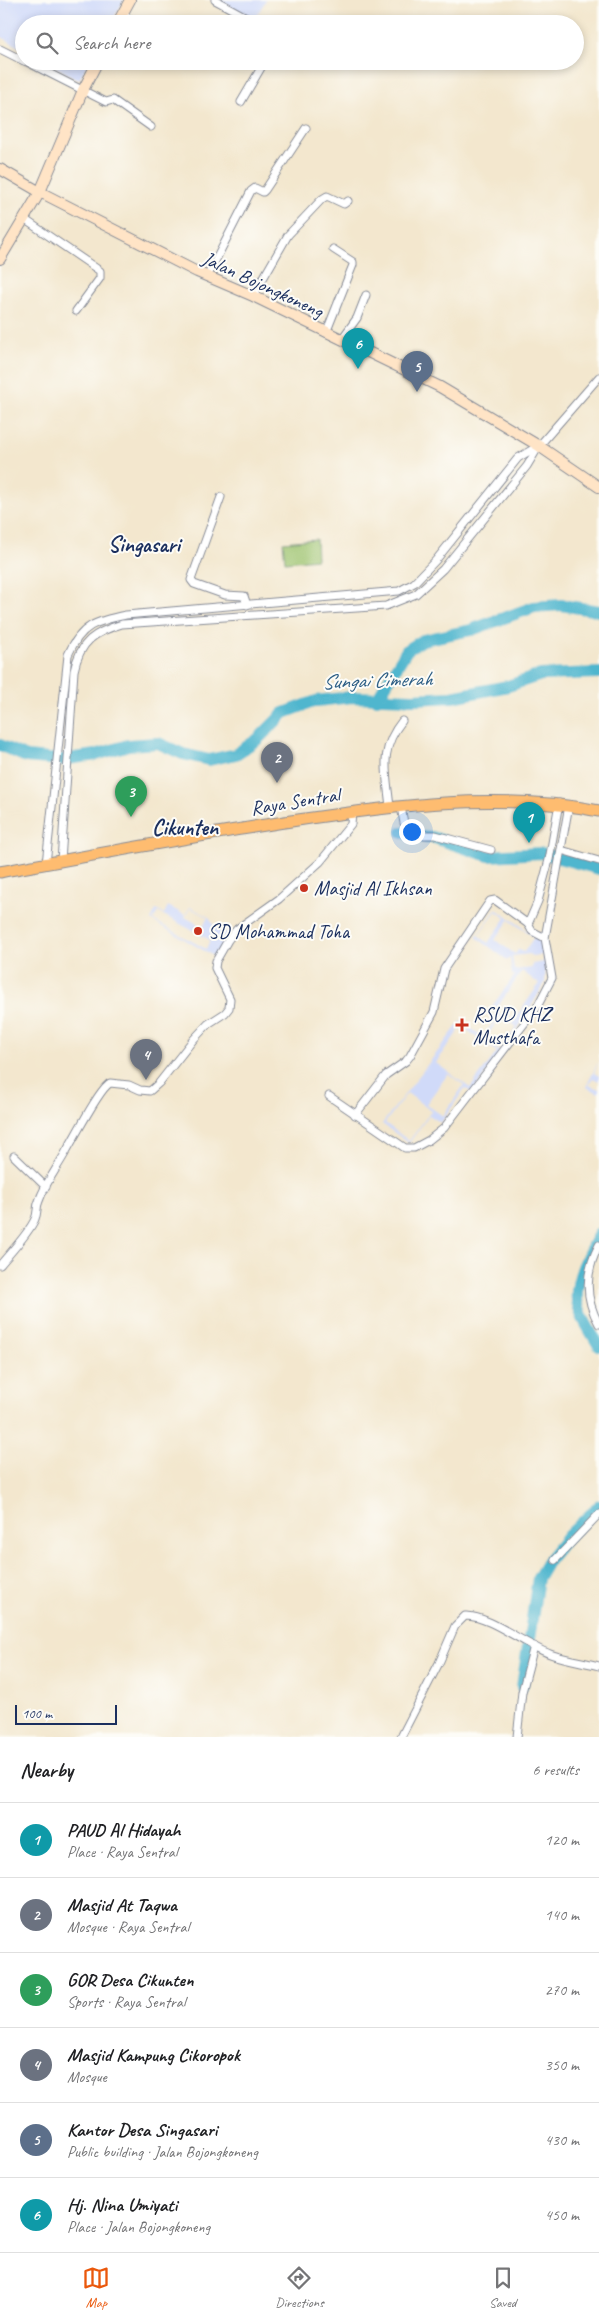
<!DOCTYPE html>
<html lang="en">
<head>
<meta charset="utf-8">
<style>
  :root { --surface:#fff; --page:#f2f2f2; --text:#202124; --muted:#757577; --line:#e0e0e0; --accent:#ea580c }
  body { margin:0; font-family:Caveat,sans-serif; background:var(--page); color:var(--text) }
  .scale { position:absolute; left:15px; bottom:12px; width:102px; box-sizing:border-box; padding-left:5px; border:2px solid #1b2f5e; border-top:0; font-size:14px; line-height:18px; white-space:nowrap; color:#1b2f5e; -webkit-text-stroke:4px #fdfcf7; paint-order:stroke }
  .you { position:absolute; left:411px; top:831px; width:18px; height:18px; margin:-12px; border:4px solid #fff; border-radius:50%; background:#1a73e8; box-shadow:0 0 0 8px #1a73e833 }
  .badge { display:grid; place-items:center; width:32px; height:32px; border-radius:50%; background:var(--accent); color:#fff; font-size:16px; font-weight:700 }
  .pin { position:absolute; translate:-50% -41px; filter:drop-shadow(0 1px 2px #0008) }
  .pin::after { content:''; position:absolute; top:26px; width:18px; height:15px; background:inherit; clip-path:polygon(0 0,100% 0,50% 100%) }
  .list { margin:0; padding:0; list-style:none }
  h2 { display:flex; justify-content:space-between; align-items:center; height:65px; margin:0; padding:0 20px; font-size:21px }
  h2 small { font-size:16px; font-weight:400; color:var(--muted) }
  .list li { display:grid; grid-template-columns:32px 1fr auto; gap:15px; align-items:center; box-sizing:border-box; height:75px; padding:0 20px; border-top:1px solid var(--line) }
  .list b { display:block; font-size:19px; white-space:nowrap }
  .list p { margin:0; font-size:16px; white-space:nowrap; color:var(--muted) }
  .list em { font-size:16px; font-style:normal; color:var(--muted) }
  .icon { flex:none; width:28px; height:28px; fill:none; stroke:currentColor; stroke-width:2; stroke-linecap:round; stroke-linejoin:round }
  .map { position:relative; flex:none; width:599px; height:1737px; overflow:hidden }
  .search { position:absolute; background:var(--surface); box-shadow:0 2px 8px #0003; left:15px; right:15px; top:15px; height:55px; display:flex; align-items:center; gap:12px; box-sizing:border-box; padding:0 18px; border-radius:28px; color:var(--muted); font-size:19px }
  .sheet { height:515px; background:var(--surface) }
  nav { display:flex; justify-content:space-around; align-items:center; box-sizing:border-box; height:70px; border-top:1px solid var(--line); background:var(--surface); font-size:14px; color:var(--muted) }
  nav a { display:grid; justify-items:center; gap:2px }
  nav .on { color:var(--accent) }
  .map>svg:first-child { display:block }
</style>
</head>
<body>
<div class="map">
<svg width="599" height="1737" viewBox="0 0 599 1737">
  <rect width="100%" height="100%" fill="#fdfcf7"/>
  <filter id="ink" filterUnits="userSpaceOnUse"><feTurbulence type="fractalNoise" baseFrequency=".02" numOctaves="2"/><feDisplacementMap in="SourceGraphic" scale="10" xChannelSelector="R" yChannelSelector="G"/><feConvolveMatrix kernelMatrix="1 2 1 2 8 2 1 2 1" color-interpolation-filters="sRGB"/></filter>
  <filter id="wash" filterUnits="userSpaceOnUse"><feTurbulence type="fractalNoise" baseFrequency=".0096" numOctaves="4" result="noise"/><feDisplacementMap in="SourceGraphic" scale="20" xChannelSelector="R" yChannelSelector="G"/><feGaussianBlur stdDeviation="1.12" result="paint"/><feColorMatrix in="noise" values="0 0 0 0 0 0 0 0 0 0 0 0 0 0 0 0 0 1.4 0 .05"/><feComposite in="paint" operator="in"/></filter>
  <g filter="url(#wash)">
    <rect width="100%" height="100%" fill="#f3e7ce"/>
    <!-- built -->
    <g fill="#d0daf9" fill-rule="evenodd">
      <path d="M0,0H124L110,24H24V50L0,36Z"/>
      <path d="M219,0H266L254,20Z"/>
      <path d="M44,61H89L79,80Z"/>
      <path d="M168,906L185,915L190,907L209,917L214,926L229,934L215,957L151,920L156,910L164,914ZM190,908L208,917L203,927L185,917ZM158,912L210,940L206,949L153,920Z"/>
      <path d="M496,909L537,937L542,945L546,961L545,983L517,1030L472,1093L465,1088L441,1123L429,1115L409,1143L382,1124L461,1021L483,1037L498,1016L490,1009L515,975H512L510,958L507,960L476,937ZM496,911L506,918L488,943L478,935ZM509,920L534,937L524,952L519,949L515,954L495,940ZM530,954L531,956L543,955L544,962L532,964V968L514,970L512,956ZM522,971L539,984L512,1023L495,1011ZM501,1016L517,1027L499,1051L484,1040ZM462,1026L497,1052L470,1088L436,1063ZM448,1074L464,1085L443,1116L426,1104ZM407,1093L431,1111L409,1141L385,1123Z"/>
      <path d="M599,1060L594,1073L599,1076V1081L593,1078L589,1085L599,1089V1093L586,1087Z"/>
    </g>
    <!-- green -->
    <path fill="#9dc36e" stroke="#5c7966" d="M316,539L317,559L285,562L283,542Z"/>
    <g fill="none" stroke-linecap="round" stroke-linejoin="round">
      <!-- river -->
      <g stroke="#4fb6ce" stroke-width="12">
        <path d="M377,699L407,650L423,640L471,630L534,607L561,605L599,611"/>
        <path d="M0,745L26,757L60,760L96,755L128,745L158,743L183,754L209,760L236,754L258,739L284,713L316,701L352,697L413,699L452,697L508,686L541,675L599,673"/>
        <path d="M402,832L415,836L432,837L489,856L541,853L599,869"/>
        <path d="M599,1234C589,1252 575,1279 577,1300C579,1316 592,1333 599,1346"/>
        <path d="M522,1687L538,1578L548,1561L568,1536L599,1506"/>
      </g>
    </g>
  </g>
  <g filter="url(#ink)">
    <g fill="none" stroke-linecap="round" stroke-linejoin="round">
      <!-- street casing -->
      <g stroke="#878b96" stroke-width="9">
        <g id="street">
          <path d="M215,0L259,24"/>
          <path d="M122,14L138,24"/>
          <path d="M0,49L24,61"/>
          <path d="M25,61L106,102L113,100L151,127"/>
          <path d="M241,102L265,61"/>
          <path d="M24,219L100,271V278L76,311"/>
          <path d="M207,277L251,191L255,188L263,192L265,190L306,128"/>
          <path d="M253,296L288,235L322,199L327,196L344,204L348,201"/>
          <path d="M326,333L353,265V262L333,249"/>
          <path d="M341,340L357,318L366,295"/>
          <path d="M221,497L191,580L194,584L225,595L244,596L247,605"/>
          <path d="M401,807L404,823L409,831L420,835H435L491,850"/>
          <path d="M390,808C387,773 378,751 402,721"/>
          <path d="M561,850L599,861"/>
          <path d="M61,861L74,671C80,641 95,632 122,624L386,606L416,594L443,569L527,466L539,446L599,377"/>
          <path d="M46,864L68,655C81,625 96,621 126,615L399,591L414,583L436,560L518,458L538,446"/>
          <path d="M545,938L569,805"/>
          <path d="M329,1096L405,1148H414L429,1140L444,1128L537,1007L552,978L545,938L532,931L528,924L538,901L549,860L559,803"/>
          <path d="M355,1115L386,1075L406,1061L410,1056L434,1012L444,969L490,901L495,900L528,924"/>
          <path d="M14,1156L46,1187"/>
          <path d="M599,1245C585,1272 584,1298 599,1324"/>
          <path d="M0,1265C10,1253 29,1233 35,1219C38,1213 36,1207 39,1201C45,1183 58,1167 67,1150C75,1137 99,1089 110,1083L129,1085L140,1090L150,1091L159,1083L193,1040L208,1024L225,1013L229,1008L230,999L215,968L216,961L228,940L237,929L279,899L320,862L351,824L352,812"/>
          <path d="M555,1560L599,1514"/>
          <path d="M401,1737L439,1663L455,1626L465,1616C490,1615 527,1647 553,1655C568,1660 584,1662 599,1666"/>
          <path d="M517,1737L522,1692L534,1646"/>
        </g>
      </g>
      <!-- secondary casing -->
      <g stroke="#878b96" stroke-width="12">
        <g id="secondary">
          <path d="M117,24L130,0"/>
          <path d="M0,169L40,192L197,272L253,296L440,387L539,446L599,487"/>
          <path d="M0,259L40,192L83,90L98,61"/>
        </g>
      </g>
      <!-- primary casing -->
      <g stroke="#878b96" stroke-width="13">
        <path id="primary" d="M0,872C97,854 193,836 291,821C391,806 498,791 599,811"/>
      </g>
      <!-- street -->
      <use href="#street" stroke="#fff" stroke-width="7"/>
      <!-- secondary -->
      <use href="#secondary" stroke="#ffe4c6" stroke-width="10"/>
      <!-- primary -->
      <use href="#primary" stroke="#febc70" stroke-width="11"/>
    </g>
  </g>
  <!-- markers -->
  <g fill="#c8321e" stroke="#fdfcf7" stroke-width="2">
    <circle cx="304" cy="888" r="5"/>
    <circle cx="198" cy="931" r="5"/>
    <path d="M459.5 1017.5h5v5h5v5h-5v5h-5v-5h-5v-5h5z"/>
  </g>
  <g text-anchor="middle" stroke-width="4" stroke-linejoin="round" paint-order="stroke">
    <!-- street labels -->
    <g font-size="20" fill="#1b2f5e" stroke="#fdfcf7">
      <text transform="translate(263 284) rotate(25)" y="7">Jalan Bojongkoneng</text>
      <text transform="translate(295 801) rotate(-9)" y="7">Raya Sentral</text>
    </g>
    <!-- poi labels -->
    <g font-size="20" fill="#1b2f5e" stroke="#fdfcf7" text-anchor="start">
      <text x="314" y="895">Masjid Al Ikhsan</text>
      <text x="208" y="938">SD Mohammad Toha</text>
      <text x="473" y="1021">RSUD KHZ<tspan x="473" dy="23">Musthafa</tspan></text>
    </g>
    <!-- water labels -->
    <g font-size="21" font-style="italic" fill="#2d5e85" stroke="#fdfcf7">
      <text transform="translate(377 680) rotate(-2)" y="7">Sungai Cimerah</text>
    </g>
    <!-- quarter labels -->
    <g font-size="22" font-weight="bold" fill="#1b2f5e" stroke="#fdfcf7">
      <text x="144" y="552">Singasari</text>
      <text x="185" y="835">Cikunten</text>
    </g>
  </g>
</svg>
<div class="scale">100 m</div>
<div class="you"></div>
<div class="pin badge" style="left:529px;top:843px;background:#0f9aa8">1</div>
<div class="pin badge" style="left:277px;top:783px;background:#6b7280">2</div>
<div class="pin badge" style="left:131px;top:817px;background:#2e9e5b">3</div>
<div class="pin badge" style="left:146px;top:1080px;background:#6b7280">4</div>
<div class="pin badge" style="left:417px;top:392px;background:#5c6f8a">5</div>
<div class="pin badge" style="left:358px;top:369px;background:#0f9aa8">6</div>
<div class="search"><svg class="icon" aria-label="search" viewBox="0 0 24 24"><circle cx="10" cy="10" r="6"/><path d="M15 15l6 6"/></svg>Search here</div>
</div>
<section class="sheet">
<h2>Nearby<small>6 results</small></h2>
<ul class="list">
<li><span class="badge" style="background:#0f9aa8">1</span><div><b>PAUD Al Hidayah</b><p>Place · Raya Sentral</p></div><em>120 m</em></li>
<li><span class="badge" style="background:#6b7280">2</span><div><b>Masjid At Taqwa</b><p>Mosque · Raya Sentral</p></div><em>140 m</em></li>
<li><span class="badge" style="background:#2e9e5b">3</span><div><b>GOR Desa Cikunten</b><p>Sports · Raya Sentral</p></div><em>270 m</em></li>
<li><span class="badge" style="background:#6b7280">4</span><div><b>Masjid Kampung Cikoropok</b><p>Mosque</p></div><em>350 m</em></li>
<li><span class="badge" style="background:#5c6f8a">5</span><div><b>Kantor Desa Singasari</b><p>Public building · Jalan Bojongkoneng</p></div><em>430 m</em></li>
<li><span class="badge" style="background:#0f9aa8">6</span><div><b>Hj. Nina Umiyati</b><p>Place · Jalan Bojongkoneng</p></div><em>450 m</em></li>
</ul>
</section>
<nav>
<a class="on"><svg class="icon" aria-label="map" viewBox="0 0 24 24"><path d="M3 6l6-2 6 2 6-2v14l-6 2-6-2-6 2zM9 4v14M15 6v14"/></svg>Map</a>
<a><svg class="icon" aria-label="directions" viewBox="0 0 24 24"><path d="M12 3l9 9-9 9-9-9zM9 14v-3h6M13 9l2 2-2 2"/></svg>Directions</a>
<a><svg class="icon" aria-label="saved" viewBox="0 0 24 24"><path d="M7 4h10v16l-5-4-5 4z"/></svg>Saved</a>
</nav>
</body>
</html>
